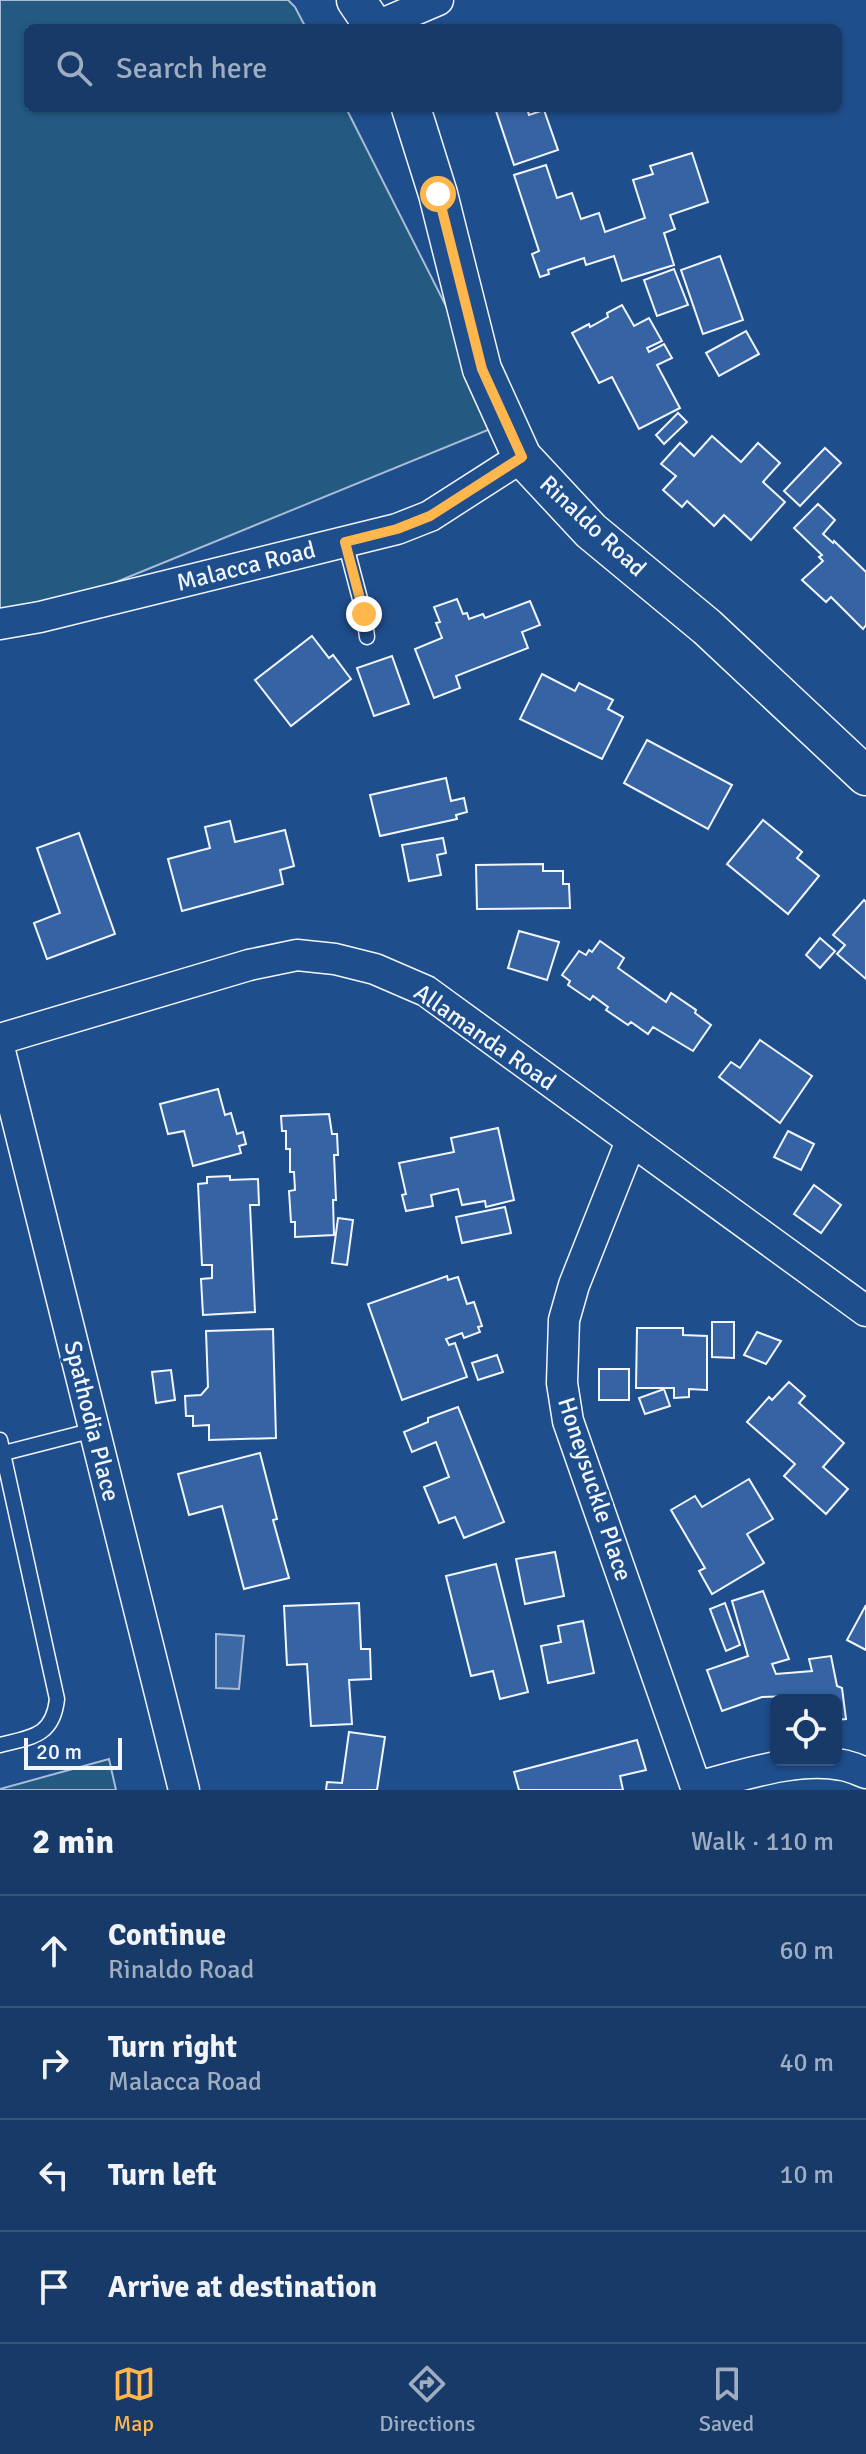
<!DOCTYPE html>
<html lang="en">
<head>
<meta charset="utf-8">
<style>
  :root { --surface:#173a69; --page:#244571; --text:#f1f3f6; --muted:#9eadc0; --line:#36547d; --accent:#ffb74d }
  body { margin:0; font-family:Signika,sans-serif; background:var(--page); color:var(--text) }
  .controls { position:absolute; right:24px; bottom:24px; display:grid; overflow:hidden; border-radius:12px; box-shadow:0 2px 6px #0004 }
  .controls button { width:72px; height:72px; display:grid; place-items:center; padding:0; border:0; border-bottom:2px solid var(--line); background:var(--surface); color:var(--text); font:40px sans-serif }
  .scale { position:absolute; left:24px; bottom:20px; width:98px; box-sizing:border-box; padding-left:8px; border:4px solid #f2f6ff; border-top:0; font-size:22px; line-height:28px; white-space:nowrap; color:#f2f6ff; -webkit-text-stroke:6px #1f4e8c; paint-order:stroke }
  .stop { position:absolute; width:24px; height:24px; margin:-18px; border:6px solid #ffb74d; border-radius:50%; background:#fff }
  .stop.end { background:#ffb74d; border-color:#fff; box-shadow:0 2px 8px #0008 }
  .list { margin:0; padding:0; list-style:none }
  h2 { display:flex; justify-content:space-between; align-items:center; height:104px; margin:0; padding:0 32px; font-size:34px }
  h2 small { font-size:26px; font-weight:400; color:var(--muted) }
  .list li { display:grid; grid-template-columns:52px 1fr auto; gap:24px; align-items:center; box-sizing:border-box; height:112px; padding:0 32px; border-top:2px solid var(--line) }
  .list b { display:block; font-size:30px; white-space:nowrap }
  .list p { margin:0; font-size:26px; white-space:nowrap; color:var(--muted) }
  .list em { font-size:26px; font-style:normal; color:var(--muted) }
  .icon { flex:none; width:44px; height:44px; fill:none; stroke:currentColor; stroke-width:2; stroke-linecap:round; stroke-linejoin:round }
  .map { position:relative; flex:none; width:866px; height:1790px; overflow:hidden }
  .search { position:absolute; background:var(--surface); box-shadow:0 2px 6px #0004; left:24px; right:24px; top:24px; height:88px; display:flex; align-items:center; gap:20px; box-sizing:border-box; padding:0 28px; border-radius:12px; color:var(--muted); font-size:30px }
  .sheet { height:552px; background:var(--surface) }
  nav { display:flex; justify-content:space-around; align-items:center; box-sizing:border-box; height:112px; border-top:2px solid var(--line); background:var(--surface); font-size:22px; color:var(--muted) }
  nav a { display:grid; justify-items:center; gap:4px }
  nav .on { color:var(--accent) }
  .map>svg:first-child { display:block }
</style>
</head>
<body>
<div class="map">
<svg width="866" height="1790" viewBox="0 0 866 1790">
  <rect width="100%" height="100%" fill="#1f4e8c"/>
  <!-- green -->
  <g fill="#245a82" stroke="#a8bbd7" stroke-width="2">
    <path d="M0,0H288L295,7L306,28H28V108H346L505,423L33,616L0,623Z"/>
    <path d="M109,1759L116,1790H0V1789Z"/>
  </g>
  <!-- water -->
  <path fill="#3b69a3" stroke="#a8bbd7" stroke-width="2" d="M216,1634L244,1636L239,1689L216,1688Z"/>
  <!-- building -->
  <g fill="#3563a3" stroke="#f2f6ff" stroke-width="2">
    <path d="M495,108H527L529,115L544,110L558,150L514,165Z"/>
    <path d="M692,153L708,202L670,215L675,229L664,233L674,265L622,281L614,256L586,265L584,258L548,270L549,274L540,277L532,254L539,251L514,175L546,165L557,198L572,193L581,219L599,213L605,232L645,218L633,180L653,174L650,166Z"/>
    <path d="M720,256L743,320L703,334L681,270Z"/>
    <path d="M674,269L688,305L657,316L644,280Z"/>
    <path d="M622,305L634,326L649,318L662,341L647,348L649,352L664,344L672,358L657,365L680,408L639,429L612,377L599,383L572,333L589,324L590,327L608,317L607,313Z"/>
    <path d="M746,331L759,354L719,376L706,353Z"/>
    <path d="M678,413L687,422L664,444L656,435Z"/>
    <path d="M712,436L741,462L758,443L780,463L763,482L785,502L751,540L724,515L714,526L687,501L682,507L663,490L676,476L661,464L680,443L694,456Z"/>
    <path d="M825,448L841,463L800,506L784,491Z"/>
    <path d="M818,504L835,520L823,534L833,543L834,541L866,572V625L863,629L831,597L826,602L802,580L823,561L819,557L822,555L794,528Z"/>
    <path d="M457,599L463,614L467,613L469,619L483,614L485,618L530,601L540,625L522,632L528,648L456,676L460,688L434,698L415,649L442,638L436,623L440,622L434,607Z"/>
    <path d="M312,636L329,658L333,655L351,679L291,726L255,680Z"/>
    <path d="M392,656L409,704L374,716L357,668Z"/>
    <path d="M542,674L575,691L579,683L613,700L608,709L623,717L602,759L520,719Z"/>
    <path d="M647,740L732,785L708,829L624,783Z"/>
    <path d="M446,778L451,801L464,798L467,812L456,815L457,819L380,836L370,795Z"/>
    <path d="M763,820L802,852L797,858L819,876L788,914L727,864Z"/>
    <path d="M230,821L235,842L285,830L294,866L280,870L283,884L182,911L168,859L210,848L205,827Z"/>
    <path d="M79,833L115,934L47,959L34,923L60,913L37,848Z"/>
    <path d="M443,838L446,853L437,855L441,875L409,881L402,845Z"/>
    <path d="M543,864V871H563V884H569L570,908L477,909L476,865Z"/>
    <path d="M864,900L866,902V979L837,954L845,945L833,935Z"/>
    <path d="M519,931L559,942L547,980L508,968Z"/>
    <path d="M820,938L835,951L820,968L806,955Z"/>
    <path d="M600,941L624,958L618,968L666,1002L671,993L696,1010L695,1013L711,1025L693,1051L653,1027L648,1034L631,1022L628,1025L606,1010L608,1007L593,996L590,1000L568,985L570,981L562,975L579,951L586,955L589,950L592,952Z"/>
    <path d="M760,1040L812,1076L780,1123L719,1077L731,1062L740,1068Z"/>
    <path d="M218,1089L225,1115L231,1113L237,1134L243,1132L246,1144L239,1146L241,1153L193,1166L184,1131L168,1134L160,1104Z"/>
    <path d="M329,1114L332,1134H337L338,1155H334L336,1200H333L334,1235L295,1237V1222H291L289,1191L295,1190L294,1172H290V1149H286V1131H282L281,1116Z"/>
    <path d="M498,1128L514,1200L486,1207L485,1201L462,1205L458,1189L431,1195L433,1206L406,1211L402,1195L406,1194L399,1163L454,1152L451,1138Z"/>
    <path d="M788,1131L814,1144L801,1170L774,1157Z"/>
    <path d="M230,1176V1180L258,1179L259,1205H250L255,1312L203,1315L201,1279L212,1278V1265H202L198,1184L207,1183V1177Z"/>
    <path d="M814,1185L841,1205L821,1233L794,1214Z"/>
    <path d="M505,1207L511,1233L462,1243L456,1217Z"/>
    <path d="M338,1218L353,1220L347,1265L332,1263Z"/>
    <path d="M447,1276L448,1280L458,1277L467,1304L474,1302L482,1326L478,1327L480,1332L464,1338L462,1333L446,1339L449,1345L455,1343L467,1377L402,1400L368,1304Z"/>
    <path d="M712,1322H734V1358L712,1357Z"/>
    <path d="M637,1328H683V1335L707,1336V1390L689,1389V1397L674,1398V1388H636Z"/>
    <path d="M273,1329L276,1438L209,1440V1425L193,1426V1416H186L185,1396L201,1395L208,1387L206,1331Z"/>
    <path d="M757,1332L781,1341L766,1364L744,1355Z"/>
    <path d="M497,1355L503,1372L478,1380L472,1363Z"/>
    <rect x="599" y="1369" width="30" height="31"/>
    <path d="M171,1370L175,1400L156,1403L152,1372Z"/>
    <path d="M789,1382L805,1396L799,1403L844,1443L823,1467L848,1489L826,1514L784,1476L795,1464L747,1422L769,1397L772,1400Z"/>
    <path d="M664,1389L670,1406L645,1414L639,1398Z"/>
    <path d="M458,1407L504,1522L464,1538L455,1517L439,1523L424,1487L449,1477L436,1442L412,1452L404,1432L428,1422V1418Z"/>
    <path d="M260,1453L277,1519L273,1520L289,1578L244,1589L222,1506L189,1515L178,1474Z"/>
    <path d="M749,1479L773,1519L747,1534L764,1563L712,1594L699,1571L705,1568L671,1510L695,1496L702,1507Z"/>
    <path d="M555,1552L564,1596L525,1604L516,1559Z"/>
    <path d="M496,1564L528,1692L500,1699L493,1671L471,1676L446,1576Z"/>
    <path d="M763,1591L789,1659L772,1664L776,1674L812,1671L809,1659L831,1656L837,1686L842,1688L846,1719L836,1720V1700H793L792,1696L762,1697L722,1711L707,1670L748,1656L732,1601Z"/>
    <path d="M359,1603L361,1649H370L371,1679L349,1680L352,1724L311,1726L307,1664L287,1665L284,1606Z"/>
    <path d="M725,1603L740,1645L726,1651L710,1609Z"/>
    <path d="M866,1605V1650L847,1640Z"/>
    <path d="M583,1621L594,1673L548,1683L541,1646L561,1642L558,1626Z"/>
    <path d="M349,1732L385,1737L377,1790H326L327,1782L342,1783Z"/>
    <path d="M637,1740L646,1770L620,1776L623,1790H519L514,1772Z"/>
  </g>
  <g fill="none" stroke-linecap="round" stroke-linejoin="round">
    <!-- service casing -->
    <g stroke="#f2f6ff" stroke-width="17">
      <g id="service">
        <path d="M345,542L364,614L367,637"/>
        <path d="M0,1440L57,1699C53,1736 32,1737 0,1745"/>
        <path d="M0,1454L94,1430"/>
      </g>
    </g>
    <!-- minor casing -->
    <g stroke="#f2f6ff" stroke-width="33">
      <g id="minor">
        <path d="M375,27L438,0"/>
        <path d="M0,624L40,617L397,529L430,516L522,457"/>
        <path d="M0,1039L249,965L297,955L335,959L375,969L426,991L866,1311"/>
        <path d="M0,1051L184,1790"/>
        <path d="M631,1141L574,1285L564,1320L562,1383L568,1421L697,1790"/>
        <path d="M697,1787C740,1776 797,1756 842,1765C850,1766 858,1770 866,1773"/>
      </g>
    </g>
    <!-- tertiary casing -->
    <g stroke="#f2f6ff" stroke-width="41">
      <g id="tertiary">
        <path d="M356,0L375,28"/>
        <path d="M411,108L438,194L482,369L522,457L591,531L707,627L866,776"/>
      </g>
    </g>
    <!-- service -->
    <use href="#service" stroke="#1f4e8c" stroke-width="14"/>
    <!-- minor -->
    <use href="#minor" stroke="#1f4e8c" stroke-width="30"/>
    <!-- tertiary -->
    <use href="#tertiary" stroke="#1f4e8c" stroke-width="38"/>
  </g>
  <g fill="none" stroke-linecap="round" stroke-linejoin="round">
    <!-- route -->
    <path stroke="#ffb74d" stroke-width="10" d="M364,614L345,542L397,529L430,516L522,457L482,369L438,194"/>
  </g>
  <g text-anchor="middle" stroke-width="6" stroke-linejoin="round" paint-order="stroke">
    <!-- street labels -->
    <g font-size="24" fill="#f2f6ff" stroke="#1f4e8c">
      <text transform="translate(593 526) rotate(43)" y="8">Rinaldo Road</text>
      <text transform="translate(246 566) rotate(-14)" y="8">Malacca Road</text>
      <text transform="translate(485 1037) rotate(35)" y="8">Allamanda Road</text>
      <text transform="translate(92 1421) rotate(76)" y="8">Spathodia Place</text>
      <text transform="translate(595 1489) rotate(72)" y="8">Honeysuckle Place</text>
    </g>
  </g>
</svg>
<div class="controls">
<button><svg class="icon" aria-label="locate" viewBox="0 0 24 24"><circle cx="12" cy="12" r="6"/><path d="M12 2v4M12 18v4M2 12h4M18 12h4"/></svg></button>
</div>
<div class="scale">20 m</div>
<div class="stop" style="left:438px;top:194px"></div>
<div class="stop end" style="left:364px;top:614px"></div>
<div class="search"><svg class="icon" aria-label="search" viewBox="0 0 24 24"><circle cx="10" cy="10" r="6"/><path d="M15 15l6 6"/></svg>Search here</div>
</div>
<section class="sheet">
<h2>2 min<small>Walk · 110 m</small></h2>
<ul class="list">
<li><svg class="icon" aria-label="ahead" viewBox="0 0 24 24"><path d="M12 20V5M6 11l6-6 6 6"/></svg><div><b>Continue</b><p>Rinaldo Road</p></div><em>60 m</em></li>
<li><svg class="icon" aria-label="right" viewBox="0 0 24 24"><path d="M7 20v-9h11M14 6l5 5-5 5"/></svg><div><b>Turn right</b><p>Malacca Road</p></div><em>40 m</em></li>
<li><svg class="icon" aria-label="left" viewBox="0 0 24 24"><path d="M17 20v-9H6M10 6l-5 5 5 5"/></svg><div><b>Turn left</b></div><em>10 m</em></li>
<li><svg class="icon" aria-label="arrive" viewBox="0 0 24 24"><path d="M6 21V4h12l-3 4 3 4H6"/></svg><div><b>Arrive at destination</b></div></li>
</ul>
</section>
<nav>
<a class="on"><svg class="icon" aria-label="map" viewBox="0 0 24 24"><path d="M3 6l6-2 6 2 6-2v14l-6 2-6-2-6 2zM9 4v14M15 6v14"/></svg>Map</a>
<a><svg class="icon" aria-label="directions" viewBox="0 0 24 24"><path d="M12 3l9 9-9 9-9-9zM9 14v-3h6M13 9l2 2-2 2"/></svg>Directions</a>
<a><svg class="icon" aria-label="saved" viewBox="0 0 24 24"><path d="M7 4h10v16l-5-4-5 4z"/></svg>Saved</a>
</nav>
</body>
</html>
